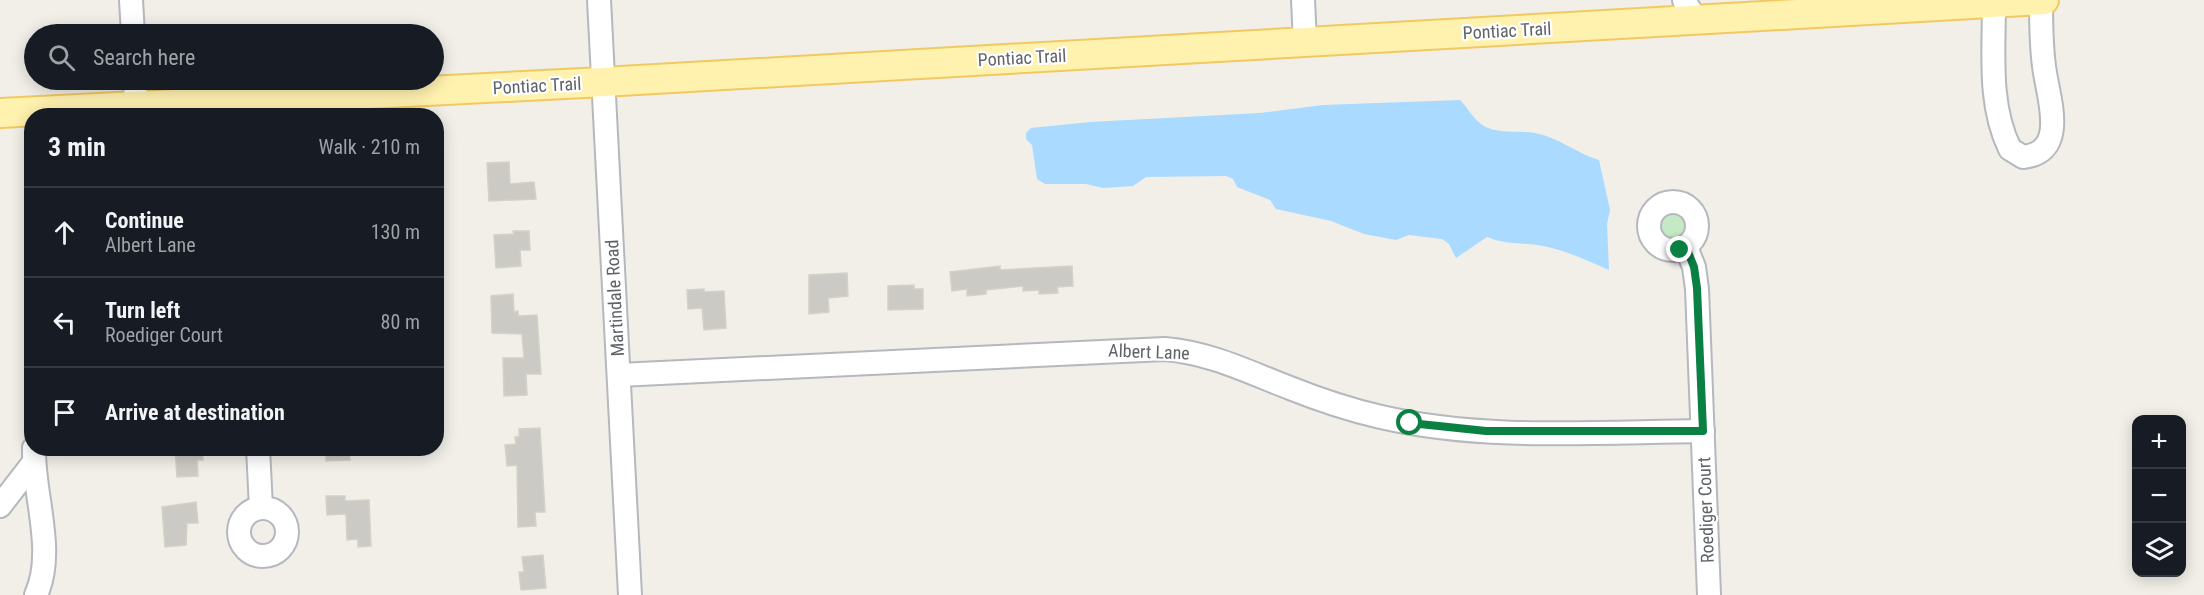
<!DOCTYPE html>
<html lang="en">
<head>
<meta charset="utf-8">
<style>
  :root { --surface:#171b24; --page:#242831; --text:#f1f3f6; --muted:#9ea1a6; --line:#363941 }
  body { margin:0; font-family:"Roboto Condensed",sans-serif; background:var(--page); color:var(--text) }
  .controls { position:absolute; right:18px; bottom:18px; display:grid; overflow:hidden; border-radius:12px; box-shadow:0 3px 15px #0003 }
  .controls button { width:54px; height:54px; display:grid; place-items:center; padding:0; border:0; border-bottom:2px solid var(--line); background:var(--surface); color:var(--text); font:30px sans-serif }
  .stop { position:absolute; width:18px; height:18px; margin:-14px; border:4px solid #0b8043; border-radius:50%; background:#fff }
  .stop.end { background:#0b8043; border-color:#fff; box-shadow:0 2px 6px #0008 }
  .list { margin:0; padding:0; list-style:none }
  h2 { display:flex; justify-content:space-between; align-items:center; height:78px; margin:0; padding:0 24px; font-size:26px }
  h2 small { font-size:20px; font-weight:400; color:var(--muted) }
  .list li { display:grid; grid-template-columns:39px 1fr auto; gap:18px; align-items:center; box-sizing:border-box; height:90px; padding:0 24px; border-top:2px solid var(--line) }
  .list b { display:block; font-size:22px; white-space:nowrap }
  .list p { margin:0; font-size:20px; white-space:nowrap; color:var(--muted) }
  .list em { font-size:20px; font-style:normal; color:var(--muted) }
  .icon { flex:none; width:33px; height:33px; fill:none; stroke:currentColor; stroke-width:2; stroke-linecap:round; stroke-linejoin:round }
  .map { position:relative; flex:none; width:2204px; height:595px; overflow:hidden }
  .search { position:absolute; background:var(--surface); box-shadow:0 3px 15px #0003; left:24px; top:24px; width:420px; height:66px; display:flex; align-items:center; gap:15px; box-sizing:border-box; padding:0 21px; border-radius:33px; color:var(--muted); font-size:22px }
  .panel { position:absolute; background:var(--surface); box-shadow:0 3px 15px #0003; left:24px; top:108px; width:420px; height:348px; border-radius:24px }
  .map>svg:first-child { display:block }
</style>
</head>
<body>
<div class="map">
<svg width="2204" height="595" viewBox="0 0 2204 595">
  <rect width="100%" height="100%" fill="#f1efe8"/>
  <!-- green -->
  <circle fill="#c5e8c5" cx="1673" cy="227" r="14"/>
  <!-- water -->
  <path fill="#aadaff" d="M1460,100C1467,107 1473,118 1481,124C1495,135 1519,130 1535,133C1558,137 1576,153 1599,160L1610,210L1607,224L1609,270C1586,260 1563,249 1538,245C1521,243 1503,244 1487,237L1456,258L1449,244L1442,239L1409,235L1396,240L1364,234L1331,221L1276,209L1270,200L1237,187L1233,179L1226,176L1146,177L1133,186L1103,188L1086,184H1045L1037,179L1032,145L1026,139V133L1031,128L1090,122L1260,113L1323,105Z"/>
  <!-- building -->
  <g fill="#cccac5" stroke="#d6d1c6" stroke-width="1.5">
    <path d="M509,162L510,184L534,182L536,199L489,201L487,163Z"/>
    <path d="M513,231H529L530,250H520L521,266L496,268L494,235L514,234Z"/>
    <path d="M1000,266V270L1072,266L1073,286L1057,287L1058,293L1039,294V290L1023,291V286L986,290V294L967,296V289L952,291L950,272Z"/>
    <path d="M847,273L848,296L828,298L829,312L809,314V275Z"/>
    <path d="M914,285V289H923V309L888,310V286Z"/>
    <path d="M704,289V292L724,291L726,328L704,330L702,308L688,309L687,290Z"/>
    <path d="M513,294L514,312L518,311V316L537,315L541,374H526L527,395L504,396L503,358H524L522,334L492,333L491,296Z"/>
    <path d="M540,428L545,512H535L536,526L518,527L517,465L507,466L505,445L516,444L515,437H519V429Z"/>
    <path d="M175,448H202L203,460H197L198,476L177,477Z"/>
    <path d="M326,448H349L350,460L326,461Z"/>
    <path d="M326,496H345V501L369,500L371,546L358,547V539L347,540L346,514L327,515Z"/>
    <path d="M196,502L198,523H187L186,545L165,547L162,507Z"/>
    <path d="M543,555L546,588L521,590L519,572H524L522,557Z"/>
  </g>
  <g fill="none" stroke-linecap="round" stroke-linejoin="round">
    <!-- minor casing -->
    <g stroke="#b5b8bc" stroke-width="26">
      <g id="minor">
        <path d="M131,0L133,34"/>
        <path d="M599,0L630,595"/>
        <path d="M1303,0L1305,42"/>
        <path d="M1684,0L1696,20"/>
        <path d="M1994,3C1994,51 1988,105 2010,149L2023,157C2070,152 2047,95 2044,66C2041,44 2041,22 2041,0"/>
        <path d="M135,80L136,107"/>
        <circle cx="1673" cy="226" r="24"/>
        <path d="M1686,247L1694,267L1697,289L1709,595"/>
        <path d="M619,375L1165,349C1211,353 1248,372 1290,388C1320,400 1350,410 1381,417C1485,441 1597,432 1703,431"/>
        <path d="M34,448C33,495 56,551 36,595"/>
        <path d="M258,448L261,508"/>
        <path d="M0,506L34,462"/>
        <circle cx="263" cy="532" r="24"/>
      </g>
    </g>
    <!-- major casing -->
    <g stroke="#f2c960" stroke-width="32">
      <path id="major" d="M0,113L603,82L2044,0"/>
    </g>
    <!-- minor -->
    <use href="#minor" stroke="#fff" stroke-width="22"/>
    <!-- major -->
    <use href="#major" stroke="#fff2af" stroke-width="28"/>
  </g>
  <g fill="none" stroke-linecap="round" stroke-linejoin="round">
    <!-- route -->
    <path stroke="#0b8043" stroke-width="8" d="M1410,423L1486,431H1703L1697,288L1694,267L1686,247L1680,250"/>
  </g>
  <g text-anchor="middle" stroke-width="4.5" stroke-linejoin="round" paint-order="stroke">
    <!-- street labels -->
    <g font-size="18" fill="#5f6368" stroke="#fff">
      <text transform="translate(1507 31) rotate(-3)" y="6">Pontiac Trail</text>
      <text transform="translate(1022 58) rotate(-3)" y="6">Pontiac Trail</text>
      <text transform="translate(537 86) rotate(-3)" y="6">Pontiac Trail</text>
      <text transform="translate(615 298) rotate(-93)" y="6">Martindale Road</text>
      <text transform="translate(1149 352) rotate(2)" y="6">Albert Lane</text>
      <text transform="translate(1706 510) rotate(-92)" y="6">Roediger Court</text>
    </g>
  </g>
</svg>
<div class="controls">
<button>+</button>
<button>−</button>
<button><svg class="icon" aria-label="layers" viewBox="0 0 24 24"><path d="M12 4l9 5-9 5-9-5zM3 14l9 5 9-5"/></svg></button>
</div>
<div class="stop" style="left:1410px;top:423px"></div>
<div class="stop end" style="left:1680px;top:250px"></div>
<div class="search"><svg class="icon" aria-label="search" viewBox="0 0 24 24"><circle cx="10" cy="10" r="6"/><path d="M15 15l6 6"/></svg>Search here</div>
<section class="panel">
<h2>3 min<small>Walk · 210 m</small></h2>
<ul class="list">
<li><svg class="icon" aria-label="ahead" viewBox="0 0 24 24"><path d="M12 20V5M6 11l6-6 6 6"/></svg><div><b>Continue</b><p>Albert Lane</p></div><em>130 m</em></li>
<li><svg class="icon" aria-label="left" viewBox="0 0 24 24"><path d="M17 20v-9H6M10 6l-5 5 5 5"/></svg><div><b>Turn left</b><p>Roediger Court</p></div><em>80 m</em></li>
<li><svg class="icon" aria-label="arrive" viewBox="0 0 24 24"><path d="M6 21V4h12l-3 4 3 4H6"/></svg><div><b>Arrive at destination</b></div></li>
</ul>
</section>
</div>
</body>
</html>
